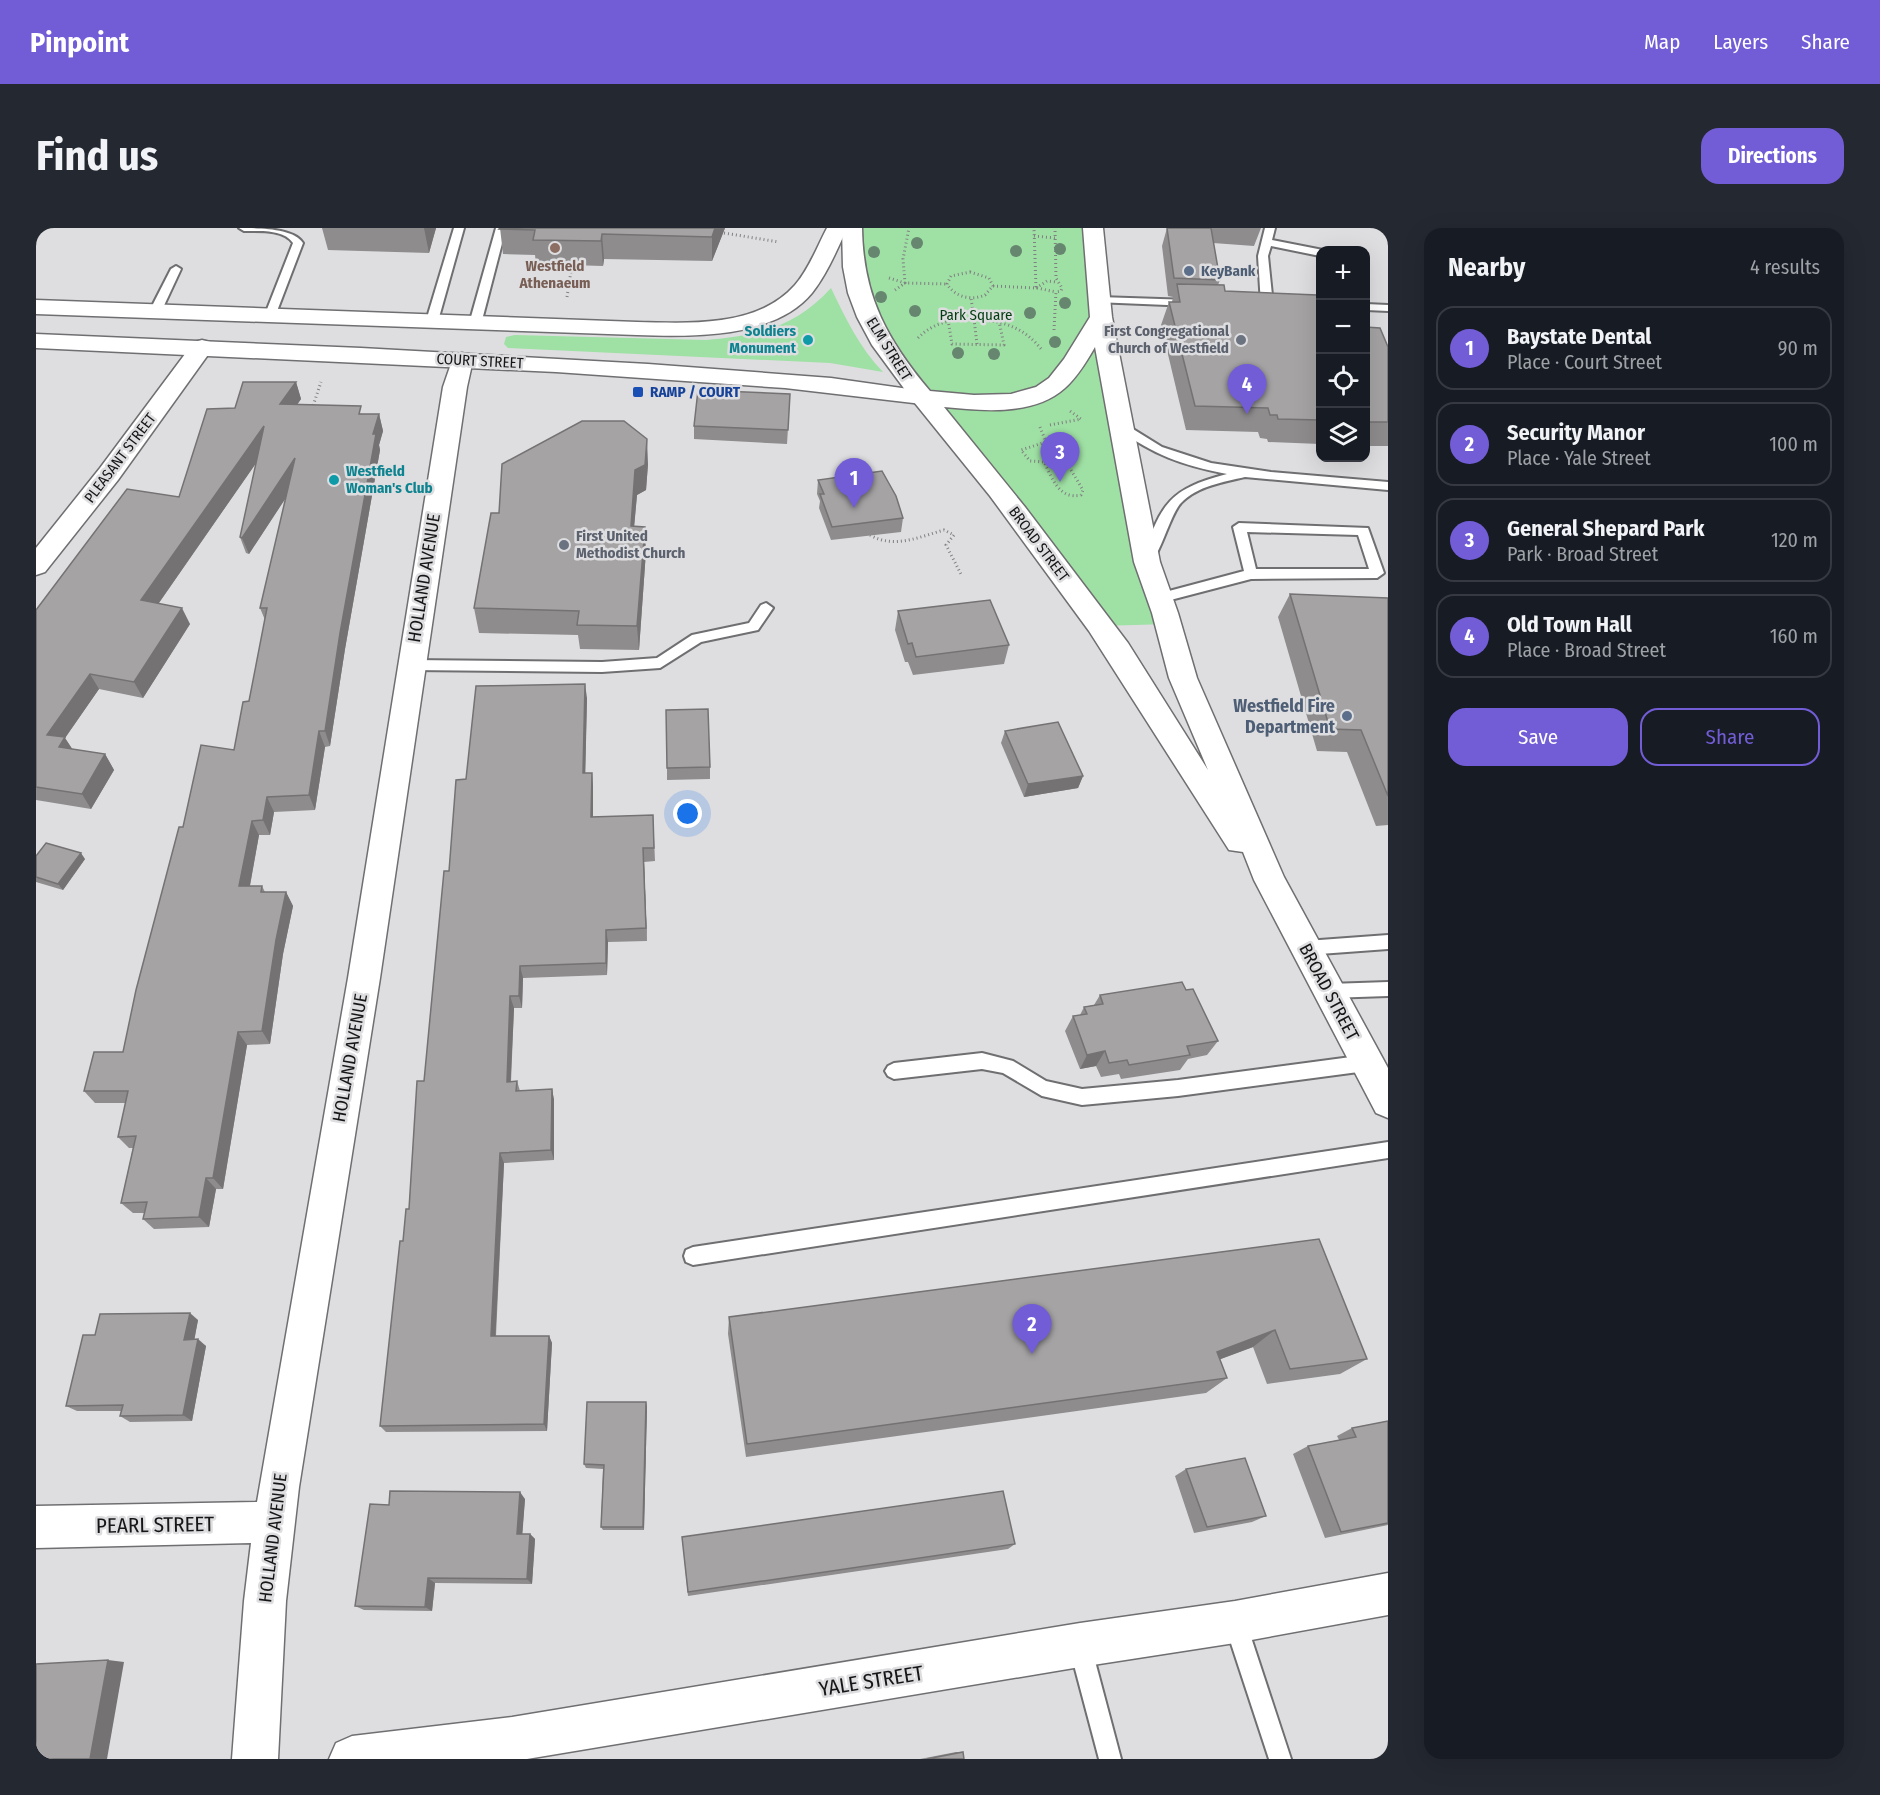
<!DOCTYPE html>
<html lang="en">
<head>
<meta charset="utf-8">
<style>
  :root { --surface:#171b24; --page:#242831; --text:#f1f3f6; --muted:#9ea1a6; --line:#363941; --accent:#725dd7 }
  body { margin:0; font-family:"Fira Sans Condensed",sans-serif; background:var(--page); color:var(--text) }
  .controls { position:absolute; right:18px; top:18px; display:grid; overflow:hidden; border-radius:12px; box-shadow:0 6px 24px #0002 }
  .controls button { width:54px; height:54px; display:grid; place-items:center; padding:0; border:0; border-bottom:2px solid var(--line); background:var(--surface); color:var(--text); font:30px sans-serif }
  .you { position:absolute; left:652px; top:586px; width:21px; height:21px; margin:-15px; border:4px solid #fff; border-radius:50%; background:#1a73e8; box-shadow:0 0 0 9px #1a73e833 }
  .badge { display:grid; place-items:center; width:39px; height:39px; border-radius:50%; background:var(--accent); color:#fff; font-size:20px; font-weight:700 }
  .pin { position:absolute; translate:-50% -50px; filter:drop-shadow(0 2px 3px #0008) }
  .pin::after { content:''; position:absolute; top:32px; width:21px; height:18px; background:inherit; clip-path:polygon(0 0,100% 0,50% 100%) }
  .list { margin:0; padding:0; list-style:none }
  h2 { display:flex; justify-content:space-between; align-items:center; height:78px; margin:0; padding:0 24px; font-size:26px }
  h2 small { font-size:20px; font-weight:400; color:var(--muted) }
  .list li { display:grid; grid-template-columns:39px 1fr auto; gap:18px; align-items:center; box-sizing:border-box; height:84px; margin:0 12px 12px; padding:0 12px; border:2px solid var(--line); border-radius:18px }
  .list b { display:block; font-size:22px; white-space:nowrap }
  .list p { margin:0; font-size:20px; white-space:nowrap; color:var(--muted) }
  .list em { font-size:20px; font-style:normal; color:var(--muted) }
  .actions { display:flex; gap:12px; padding:18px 24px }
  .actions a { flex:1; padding:14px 0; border:2px solid var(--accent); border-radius:18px; text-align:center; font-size:21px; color:var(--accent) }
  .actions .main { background:var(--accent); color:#fff }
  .icon { flex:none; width:33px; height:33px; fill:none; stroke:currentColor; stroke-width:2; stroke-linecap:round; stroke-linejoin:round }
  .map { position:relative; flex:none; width:1352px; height:1531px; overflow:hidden; border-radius:18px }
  header { display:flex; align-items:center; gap:36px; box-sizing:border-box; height:84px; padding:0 30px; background:var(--accent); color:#fff }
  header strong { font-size:28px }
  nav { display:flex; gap:33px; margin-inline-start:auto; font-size:21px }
  .intro { display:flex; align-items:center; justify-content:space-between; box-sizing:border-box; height:144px; padding:0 36px }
  h1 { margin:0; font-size:42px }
  .button { padding:15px 27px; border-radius:18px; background:var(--accent); color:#fff; font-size:21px; font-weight:700 }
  main { display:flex; gap:36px; padding:0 36px }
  aside { flex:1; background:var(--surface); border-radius:18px; box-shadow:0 6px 24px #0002 }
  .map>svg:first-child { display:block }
</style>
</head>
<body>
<header>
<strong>Pinpoint</strong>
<nav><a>Map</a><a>Layers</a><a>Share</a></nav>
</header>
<div class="intro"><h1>Find us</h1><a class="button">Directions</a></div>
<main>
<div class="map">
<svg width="1352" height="1531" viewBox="0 0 1352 1531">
  <rect width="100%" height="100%" fill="#dedee1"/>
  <!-- green -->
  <g fill="#9fe0a4">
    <path d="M816,0H1057L1132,396L1065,398L837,98Z"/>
    <path d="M795,60C810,91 823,119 847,144L794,135L472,120L468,116L470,109L479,107L670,112C721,108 760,99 795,60Z"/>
  </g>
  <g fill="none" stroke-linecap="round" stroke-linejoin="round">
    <!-- service casing -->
    <g stroke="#6f6f72" stroke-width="4">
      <g id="service">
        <path d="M203,0C222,0 258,0 267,15L238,91L234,92L228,89L257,15C248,1 223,3 208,3Z"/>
        <path d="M418,0H428L402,93L396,96L390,93Z"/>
        <path d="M460,0H470L445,96L439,99L433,96Z"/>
        <path d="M1229,0H1239L1236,12L1287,22H1284V28L1235,18L1232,28L1237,77L1231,80L1225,77L1222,28Z"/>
        <path d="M140,38L145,41L125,84L119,87L115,86L113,84L135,41Z"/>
        <path d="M1063,69L1155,72L1161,75L1155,78L1059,74V70Z"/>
        <path d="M1330,76L1352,77V83L1330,82Z"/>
        <path d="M1084,193L1126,219L1175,235L1235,244L1352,254V262L1209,249C1188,254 1161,258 1145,275C1134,286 1123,332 1113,334L1106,330C1126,275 1133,261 1191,246C1144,237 1119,227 1080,200L1078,197Z"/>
        <path d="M1203,295L1332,300L1348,345L1341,350L1215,351L1123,375L1118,373L1116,370L1118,367L1208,343L1197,299ZM1211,304L1322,307L1333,341H1220Z"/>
        <path d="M730,375L737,380L722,402L665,414L624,440L566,444L375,442L368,437L375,432L566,434L621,430L656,407L713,395L725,377Z"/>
        <path d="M1352,707V721L1270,727L1264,725L1262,720L1264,715L1270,713Z"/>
        <path d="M1352,754V768L1293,770L1287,768L1285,763L1287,758L1293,756Z"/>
        <path d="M946,825L977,833L1010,853L1046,861L1142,852L1330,827L1336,830L1339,835L1336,840L1330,843L1142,868L1046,877L1006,868L967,845L946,841L858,851L852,848L849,843L852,838L858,835Z"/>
        <path d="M1352,914V930L657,1037L650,1034L648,1028L650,1022L657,1019Z"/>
        <path d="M1199,1383L1207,1386L1210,1394L1255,1531H1233L1188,1394L1191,1386Z"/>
        <path d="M1044,1407L1052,1410L1055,1418L1085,1531H1063L1033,1418L1036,1410Z"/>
      </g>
    </g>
    <!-- minor casing -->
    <g stroke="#6f6f72" stroke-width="3">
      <g id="minor">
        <path d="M426,125L434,127L437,132L431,159L344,750L263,1259L250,1373L242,1531H196L208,1373L215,1315L0,1320V1278L221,1274L312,750L407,159L418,127Z"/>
        <path d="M1352,1345V1387L1199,1415L1044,1439L491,1531H293L300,1515L316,1508L476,1489L1044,1395L1199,1373Z"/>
      </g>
    </g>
    <!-- tertiary casing -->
    <g stroke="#6f6f72" stroke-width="3">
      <path id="tertiary" d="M166,112L174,114L177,119L174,124L82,252L9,344L0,347V320L64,240L158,114Z"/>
    </g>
    <!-- secondary casing -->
    <g stroke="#6f6f72" stroke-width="3">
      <g id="secondary">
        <path d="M791,0H811C801,22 791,46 776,65C738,111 655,109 601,107L0,86V72L601,94C653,95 721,100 759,57C773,41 781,19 791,0Z"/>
        <path d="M0,106L325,120L612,136L795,150L894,164L898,169L894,174L886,176L749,160L520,144L0,120Z"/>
      </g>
    </g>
    <!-- trunk casing -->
    <g stroke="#6f6f72" stroke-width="3">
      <path id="trunk" d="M806,0H826C827,68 851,112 894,163L938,167L975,166L1000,159L1013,150L1028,131L1054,89L1047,0H1067L1076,89L1124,334L1142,385L1161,450L1248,649L1352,840V890L1340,885L1218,652L1207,624L1193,622L1053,403L954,268L878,174L836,117L821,89L812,65L807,39ZM1059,119L1098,334L1116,385L1133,450L1172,542L1092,415L989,279L908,179C947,183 998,188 1029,160C1041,149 1051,133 1059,119Z"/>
    </g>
    <!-- path -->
    <g stroke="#808082" stroke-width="3" stroke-dasharray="1 3" stroke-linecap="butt">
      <path d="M688,5L743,14"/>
      <path d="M998,8L1019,10"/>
      <path d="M934,44L953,50L957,58L949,67C935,73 919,69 911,56L915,48Z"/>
      <path d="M853,50L869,55L911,56"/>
      <path d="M957,58L1000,60L998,0"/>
      <path d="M1000,60L1011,53L1020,54"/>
      <path d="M1001,60L1020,64"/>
      <path d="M859,62L869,55L867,31L873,0"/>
      <path d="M531,69L536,37"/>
      <path d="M912,92L916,116L968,117L963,93"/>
      <path d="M1018,102L1020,64L1025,63L1026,60L1020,50L1019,0"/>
      <path d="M882,110C898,94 916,91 938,91L935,70"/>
      <path d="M941,116L938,91C967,93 988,99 1006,122"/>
      <path d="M276,181L285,154"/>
      <path d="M1014,197L1045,191L1034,183"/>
      <path d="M1004,199L1010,214"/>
      <path d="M1010,214L1035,215L1041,226L1039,230L1029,232L1047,262L1045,267C1023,272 1016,250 1008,234L994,233L985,222Z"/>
      <path d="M1008,234L1029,232"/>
      <path d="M834,307C858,321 883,309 908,302L918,307L910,317L926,348"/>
    </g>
    <!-- service -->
    <use href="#service" fill="#fff" fill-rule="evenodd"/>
    <!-- minor -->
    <use href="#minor" fill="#fff" fill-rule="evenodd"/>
    <!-- tertiary -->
    <use href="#tertiary" fill="#fff" fill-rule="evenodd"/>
    <!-- secondary -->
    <use href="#secondary" fill="#fff" fill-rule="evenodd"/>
    <!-- trunk -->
    <use href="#trunk" fill="#fff" fill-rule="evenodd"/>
  </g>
  <!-- trees -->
  <g fill="#66866f">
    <circle cx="881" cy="15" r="6"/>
    <circle cx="1024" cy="21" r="6"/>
    <circle cx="980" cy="23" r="6"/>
    <circle cx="838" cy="24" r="6"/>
    <circle cx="845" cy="69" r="6"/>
    <circle cx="1029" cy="75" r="6"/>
    <circle cx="879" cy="83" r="6"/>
    <circle cx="994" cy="85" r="6"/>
    <circle cx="1019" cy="114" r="6"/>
    <circle cx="922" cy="125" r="6"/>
    <circle cx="958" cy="126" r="6"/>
  </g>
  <!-- wall -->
  <g fill="#8e8c8d">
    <path d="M286,0H400L393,25L292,22Z"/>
    <path d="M464,0H689L676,33L568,31L567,38L500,36L499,27L467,26Z"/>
    <path d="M1131,0H1225L1218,18L1177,15L1184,52L1182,57L1189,63L1284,70V216L1232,214L1231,211L1224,210L1222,204L1150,202L1125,97L1133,74H1136L1137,69L1132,68L1126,18Z"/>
    <path d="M1329,99L1352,119V218H1329Z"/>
    <path d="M260,154L265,171L261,177L327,186H343L347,203L343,217L344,222L309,421L294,518L289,519L279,582L238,584L234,607H223L214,658H226L229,664H250L257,678L247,726L234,816L211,817L187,961H180L173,999L118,1001L107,991L109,985H97L85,975L97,920H93L82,909L90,875H59L48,863L87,824L147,599L198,522L213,473L229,392L224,380L250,269L213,326L210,325L204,309L220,235L123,375L154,396L107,470L63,461L29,510L36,521L69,526L78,542L55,581L0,572V382L143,269L199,180Z"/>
    <path d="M754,166L751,216L658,211V198Z"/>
    <path d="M612,236L610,262L601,267L598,298L610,323L603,422L544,421L542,407L443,405L438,380L463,285Z"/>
    <path d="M782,252L867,290L865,304L795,312L783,280L784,273L781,266Z"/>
    <path d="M1254,366L1352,370V597L1340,598L1311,524L1281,523L1242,389Z"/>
    <path d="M862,383L973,417L968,436L877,447L872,434H869L859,402Z"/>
    <path d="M551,470L549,545H556L557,559V589L617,587L619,633L608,634L611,713L572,714L571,747L487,750L486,780H478L475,854L481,853L484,863L516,861L518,872V932L468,935L460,1108H513L516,1115L511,1203L350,1204L344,1198L367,1013L373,981L413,643L430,551Z"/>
    <path d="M969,503L1047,548L1042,560L988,569L965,515Z"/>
    <path d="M674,539V551L631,552V540Z"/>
    <path d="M0,628L49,631L27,662L0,654Z"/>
    <path d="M1150,762L1182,813L1171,827L1152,831L1144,842L1085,851L1083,846L1065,849L1060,838L1044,841L1029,803L1037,788L1044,787L1048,779L1058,777L1064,767Z"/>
    <path d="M1283,1011L1331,1131L1304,1146L1231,1156L1217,1119L1184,1131L1191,1150L1170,1165L710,1229L692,1106L693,1089Z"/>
    <path d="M162,1092L158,1112L170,1118L156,1193L94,1194L84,1188L86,1183H41L30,1178L59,1107Z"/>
    <path d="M610,1174L611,1179L608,1302H567L565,1299L567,1241L550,1240L548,1236Z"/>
    <path d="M1352,1193V1297L1289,1310L1257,1226L1272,1218L1303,1212L1301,1208L1316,1200Z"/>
    <path d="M1150,1241L1230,1288L1216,1294L1158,1305L1139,1248Z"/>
    <path d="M489,1271L486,1306H494L499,1311L496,1356L399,1355L396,1383L328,1382L319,1378L353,1277Z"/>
    <path d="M646,1309L979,1316L972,1321L652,1368Z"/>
    <path d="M920,1524H927L928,1531H884Z"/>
  </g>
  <!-- shaded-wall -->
  <g fill="#747273">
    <path d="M388,0H400L393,25Z"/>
    <path d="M679,0H689L676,33V9Z"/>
    <path d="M566,6L568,31L567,38L565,13Z"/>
    <path d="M260,154L265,171L249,193L244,176Z"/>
    <path d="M343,186L347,203L343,217L344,222L309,421L294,518L289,503L304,405L337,206Z"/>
    <path d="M228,198L234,215L113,389L105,372Z"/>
    <path d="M611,211L612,236L610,262L601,267L596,323L595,298L599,242Z"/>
    <path d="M259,230L265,247L213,326L206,310Z"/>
    <path d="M609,299L610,323L603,422L601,398Z"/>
    <path d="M146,380L154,396L107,470L98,454Z"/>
    <path d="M54,446L63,461L29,510L39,525L33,534L11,507Z"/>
    <path d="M549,456L551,470L549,559L547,545Z"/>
    <path d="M283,503L289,519L279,582L273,567Z"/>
    <path d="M69,526L78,542L55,581L46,566Z"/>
    <path d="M556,545L557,559V603L555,589Z"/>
    <path d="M1047,548L1042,560L988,569L992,556Z"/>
    <path d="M231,569L238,584L234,607L227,592Z"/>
    <path d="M216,593L223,607L211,673L203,658Z"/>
    <path d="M607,620L608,634L611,713L610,700Z"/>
    <path d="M45,625L49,631L27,662L22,656Z"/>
    <path d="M250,664L257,678L247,726L234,816L226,803L240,712Z"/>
    <path d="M570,702L572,714L571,747L570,735Z"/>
    <path d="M484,738L487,750L486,780L483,768Z"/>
    <path d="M474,768L478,780L474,865L471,854Z"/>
    <path d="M202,804L211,817L187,961L177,950Z"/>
    <path d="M1069,823L1060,838L1044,841L1051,827Z"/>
    <path d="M516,861L518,872V932L515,922Z"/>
    <path d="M464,925L468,935L459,1116L455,1108Z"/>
    <path d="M170,950L180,961L173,999L163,989Z"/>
    <path d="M154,1085L162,1092L157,1119L148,1112Z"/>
    <path d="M1239,1102L1217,1119L1161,1140L1181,1124Z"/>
    <path d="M513,1108L516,1115L511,1203L508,1196Z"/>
    <path d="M162,1111L170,1118L156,1193L147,1187Z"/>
    <path d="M610,1174L611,1179L608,1302L607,1299Z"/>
    <path d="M484,1264L489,1271L486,1311L481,1306Z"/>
    <path d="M494,1306L499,1311L496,1356L491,1351Z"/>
    <path d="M392,1350L399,1355L396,1383L389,1379Z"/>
    <path d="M72,1432L88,1434L71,1531H54Z"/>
  </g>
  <!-- building -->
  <g fill="#a5a3a4" stroke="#747273" stroke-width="1.5">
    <path d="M464,0H679L676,9L566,6L565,13L497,12L499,2L463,1Z"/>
    <path d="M1131,0H1175L1184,52L1138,50Z"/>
    <path d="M1141,56L1188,57L1189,63L1281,67L1284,70V192L1242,191L1241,187H1234L1232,180L1159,178L1133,74H1144Z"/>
    <path d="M1329,99L1344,100L1352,119V194H1329Z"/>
    <path d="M207,154H260L244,176L325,178L323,186H343L337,206H340L304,405L289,503H283L273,567L231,569L227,592L216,593L203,658H226L225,664H250L240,712L226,803L202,804L177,950H170L163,989L107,991L111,974L85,975L100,908L82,909L92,863H48L58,824H87L100,762L143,599H147L165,517L198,522L207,474L213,473L231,380H224L259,230L206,310L204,309L228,198L105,372L146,380L98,454L54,446L11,507L29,509L23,519L69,526L46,566L0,559V382L91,261L143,269L171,181L199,180Z"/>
    <path d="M662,162L754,166L752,202L658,198Z"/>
    <path d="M546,193H588L611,211L609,237L599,242L595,298L609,299L601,398L541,397L543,383L438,380L455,285H463L466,236Z"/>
    <path d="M846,243L860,268L867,290L796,299L784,266H788L782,252Z"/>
    <path d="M1254,366L1352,370V568L1325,502L1294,501Z"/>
    <path d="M954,372L973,417L880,429L876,415L872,416L862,383Z"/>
    <path d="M549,456L547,545H556L555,589L617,587L618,620H607L610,700L570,702V735L484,738L483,768H474L471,854L481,853L480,863L516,861L515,922L464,925L455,1108H513L508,1196L344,1198L364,1013H367L370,981H373L381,853H388L408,643H413L420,552L430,551L440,458Z"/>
    <path d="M672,481L674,539L631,540L630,482Z"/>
    <path d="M1022,494L1047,548L992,556L969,503Z"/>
    <path d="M10,615L45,625L22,656L0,649V628Z"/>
    <path d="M1146,754L1150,762L1157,761L1182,813L1151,818L1154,827L1093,837L1091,832L1073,835L1069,823L1051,827L1037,788L1051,786L1048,779L1067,776L1064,767Z"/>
    <path d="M1283,1011L1331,1131L1254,1141L1239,1102L1181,1124L1191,1150L711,1216L693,1089Z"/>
    <path d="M154,1085L148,1112L162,1111L147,1187L84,1188L87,1177L30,1178L47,1107H59L64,1086Z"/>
    <path d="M551,1174H610L607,1299H565L568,1237L548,1236Z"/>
    <path d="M1352,1193V1295L1305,1304L1272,1218L1320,1209L1316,1200Z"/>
    <path d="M1209,1230L1230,1288L1171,1299L1150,1241Z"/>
    <path d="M354,1263L484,1264L481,1306H494L491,1351L392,1350L389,1379L319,1378L334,1276L353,1277Z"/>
    <path d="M967,1263L979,1316L652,1364L646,1309Z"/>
    <path d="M72,1432L54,1531H0V1436Z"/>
    <path d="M927,1524L928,1531H891Z"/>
  </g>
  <!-- markers -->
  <circle fill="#8d6e63" stroke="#dedee1" stroke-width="2" cx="519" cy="20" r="6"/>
  <g fill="#5c6f8a" stroke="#dedee1" stroke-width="2">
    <circle cx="1153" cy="43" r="6"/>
    <circle cx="1311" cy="488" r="6"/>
  </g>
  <g fill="#0f9aa8" stroke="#dedee1" stroke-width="2">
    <circle cx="772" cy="112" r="6"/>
    <circle cx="298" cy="252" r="6"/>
  </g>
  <g fill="#6b7280" stroke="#dedee1" stroke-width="2">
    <circle cx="1205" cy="112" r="6"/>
    <circle cx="528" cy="317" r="6"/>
  </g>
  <rect fill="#1a4fb4" stroke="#dedee1" stroke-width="2" x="596" y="158" width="12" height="12" rx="3"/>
  <g text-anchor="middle" stroke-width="5" stroke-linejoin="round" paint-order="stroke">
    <!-- far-education labels -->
    <g font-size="15" font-weight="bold" fill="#785e54" stroke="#dedee1">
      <text x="519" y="43">Westfield<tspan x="519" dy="17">Athenaeum</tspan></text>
    </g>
    <!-- far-service labels -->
    <g font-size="15" font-weight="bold" fill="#4e5e75" stroke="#dedee1" text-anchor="start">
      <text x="1165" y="48">KeyBank</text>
    </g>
    <!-- far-park labels -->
    <g font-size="15" fill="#033e11" stroke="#dedee1">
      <text x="940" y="92">Park Square</text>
    </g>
    <!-- far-culture labels -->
    <g font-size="15" font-weight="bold" fill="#0d838f" stroke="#dedee1" text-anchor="end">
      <text x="760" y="108">Soldiers<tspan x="760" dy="17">Monument</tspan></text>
      <text x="310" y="248" text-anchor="start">Westfield<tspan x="310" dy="17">Woman's Club</tspan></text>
    </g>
    <!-- far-worship labels -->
    <g font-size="15" font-weight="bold" fill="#5b616d" stroke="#dedee1" text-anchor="end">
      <text x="1193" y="108">First Congregational<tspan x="1193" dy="17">Church of Westfield</tspan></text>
      <text x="540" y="313" text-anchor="start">First United<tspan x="540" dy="17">Methodist Church</tspan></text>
    </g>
    <!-- far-street labels -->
    <g font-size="15" fill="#161617" stroke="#dedee1">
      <text transform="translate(853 121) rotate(58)" y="5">ELM STREET</text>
      <text transform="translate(444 133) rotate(3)" y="5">COURT STREET</text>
      <text transform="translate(84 230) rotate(-53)" y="5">PLEASANT STREET</text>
      <text transform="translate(1003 316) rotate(53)" y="5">BROAD STREET</text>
    </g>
    <!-- far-transit labels -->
    <g font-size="15" font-weight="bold" fill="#164399" stroke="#dedee1" text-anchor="start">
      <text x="614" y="169">RAMP / COURT</text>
    </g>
    <!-- street labels -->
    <g font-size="18" fill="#161617" stroke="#dedee1">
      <text transform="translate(388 350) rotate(-81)" y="6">HOLLAND AVENUE</text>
      <text transform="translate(1293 764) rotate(62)" y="6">BROAD STREET</text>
      <text transform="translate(314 830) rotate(-80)" y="6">HOLLAND AVENUE</text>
      <text transform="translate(237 1310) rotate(-83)" y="6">HOLLAND AVENUE</text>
    </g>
    <!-- service labels -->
    <g font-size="18" font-weight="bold" fill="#4e5e75" stroke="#dedee1" text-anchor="end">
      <text x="1299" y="484">Westfield Fire<tspan x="1299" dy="21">Department</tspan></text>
    </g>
    <!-- near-street labels -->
    <g font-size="21" fill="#161617" stroke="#dedee1">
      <text transform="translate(119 1297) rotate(-1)" y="7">PEARL STREET</text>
      <text transform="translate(835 1453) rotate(-9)" y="7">YALE STREET</text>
    </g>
  </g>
</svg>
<div class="controls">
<button>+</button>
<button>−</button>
<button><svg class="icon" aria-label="locate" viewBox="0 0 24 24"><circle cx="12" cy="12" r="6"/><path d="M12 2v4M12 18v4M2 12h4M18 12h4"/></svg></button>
<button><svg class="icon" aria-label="layers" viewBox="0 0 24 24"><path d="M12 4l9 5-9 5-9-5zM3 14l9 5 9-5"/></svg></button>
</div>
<div class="you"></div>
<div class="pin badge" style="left:818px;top:280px">1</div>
<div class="pin badge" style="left:996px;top:1126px">2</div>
<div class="pin badge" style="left:1024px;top:254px">3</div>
<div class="pin badge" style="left:1211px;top:186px">4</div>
</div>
<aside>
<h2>Nearby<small>4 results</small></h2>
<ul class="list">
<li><span class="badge">1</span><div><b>Baystate Dental</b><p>Place · Court Street</p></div><em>90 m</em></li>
<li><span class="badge">2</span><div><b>Security Manor</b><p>Place · Yale Street</p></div><em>100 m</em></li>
<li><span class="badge">3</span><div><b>General Shepard Park</b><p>Park · Broad Street</p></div><em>120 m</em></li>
<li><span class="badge">4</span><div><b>Old Town Hall</b><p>Place · Broad Street</p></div><em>160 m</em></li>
</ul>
<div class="actions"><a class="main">Save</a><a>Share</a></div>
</aside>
</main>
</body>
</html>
